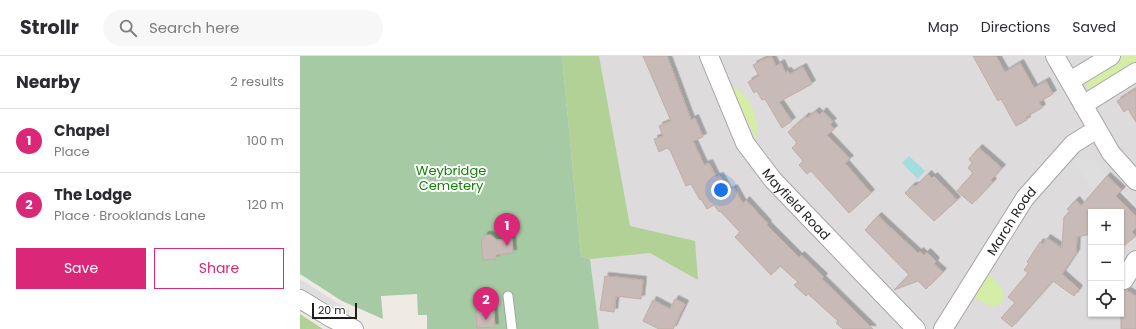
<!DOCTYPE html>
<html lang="en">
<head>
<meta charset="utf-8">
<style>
  :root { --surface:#fff; --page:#f7f7f7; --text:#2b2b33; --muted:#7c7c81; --line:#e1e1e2; --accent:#db2777 }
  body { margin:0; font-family:Poppins,sans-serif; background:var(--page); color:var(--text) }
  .controls { position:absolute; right:12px; bottom:12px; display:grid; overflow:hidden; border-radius:0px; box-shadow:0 1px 3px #0004 }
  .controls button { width:36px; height:36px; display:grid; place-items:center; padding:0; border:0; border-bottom:1px solid var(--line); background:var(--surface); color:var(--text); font:20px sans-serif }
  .scale { position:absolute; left:12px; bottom:10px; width:45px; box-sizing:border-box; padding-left:4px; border:2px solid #1e1e1e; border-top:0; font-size:11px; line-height:14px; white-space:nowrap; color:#1e1e1e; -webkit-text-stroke:3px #fff; paint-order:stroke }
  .you { position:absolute; left:421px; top:134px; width:14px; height:14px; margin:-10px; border:3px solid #fff; border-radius:50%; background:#1a73e8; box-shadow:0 0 0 6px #1a73e833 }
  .badge { display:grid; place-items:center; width:26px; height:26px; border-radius:50%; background:var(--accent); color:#fff; font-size:13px; font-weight:700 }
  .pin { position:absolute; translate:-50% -33px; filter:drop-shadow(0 1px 2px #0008) }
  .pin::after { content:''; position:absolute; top:21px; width:14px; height:12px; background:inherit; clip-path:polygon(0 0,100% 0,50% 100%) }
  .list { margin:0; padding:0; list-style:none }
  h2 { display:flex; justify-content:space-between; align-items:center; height:52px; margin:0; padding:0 16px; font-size:17px }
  h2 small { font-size:13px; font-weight:400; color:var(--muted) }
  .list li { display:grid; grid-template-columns:26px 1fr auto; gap:12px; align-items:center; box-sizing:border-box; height:64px; padding:0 16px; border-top:1px solid var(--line) }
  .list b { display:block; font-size:15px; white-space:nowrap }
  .list p { margin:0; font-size:13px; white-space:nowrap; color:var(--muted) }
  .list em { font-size:13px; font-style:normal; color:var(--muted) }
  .actions { display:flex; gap:8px; padding:12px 16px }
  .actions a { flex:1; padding:9px 0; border:1px solid var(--accent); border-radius:0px; text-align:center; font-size:14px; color:var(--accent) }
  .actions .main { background:var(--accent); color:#fff }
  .icon { flex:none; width:22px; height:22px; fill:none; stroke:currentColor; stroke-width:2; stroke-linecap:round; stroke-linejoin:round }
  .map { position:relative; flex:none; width:836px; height:273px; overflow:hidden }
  header { display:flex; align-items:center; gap:24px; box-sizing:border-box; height:56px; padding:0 20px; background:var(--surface); border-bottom:1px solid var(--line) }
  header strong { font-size:19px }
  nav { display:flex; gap:22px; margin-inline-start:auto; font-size:14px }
  .search { width:280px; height:36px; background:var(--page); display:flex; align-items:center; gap:10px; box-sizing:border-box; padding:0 14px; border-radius:22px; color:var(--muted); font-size:15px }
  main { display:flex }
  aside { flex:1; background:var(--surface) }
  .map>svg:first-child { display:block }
</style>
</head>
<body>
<header>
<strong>Strollr</strong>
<div class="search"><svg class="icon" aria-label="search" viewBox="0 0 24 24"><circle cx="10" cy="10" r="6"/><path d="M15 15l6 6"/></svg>Search here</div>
<nav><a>Map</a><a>Directions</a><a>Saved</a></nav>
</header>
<main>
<aside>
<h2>Nearby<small>2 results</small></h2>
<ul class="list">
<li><span class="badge">1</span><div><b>Chapel</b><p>Place</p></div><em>100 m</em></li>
<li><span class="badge">2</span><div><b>The Lodge</b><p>Place · Brooklands Lane</p></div><em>120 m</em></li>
</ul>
<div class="actions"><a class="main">Save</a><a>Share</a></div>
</aside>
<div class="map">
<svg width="836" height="273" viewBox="0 0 836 273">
  <defs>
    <filter id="shadow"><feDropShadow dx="3.5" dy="-3.5" stdDeviation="0" flood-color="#0004"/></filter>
  </defs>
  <rect width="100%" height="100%" fill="#f0eae4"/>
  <!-- residential -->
  <path fill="#dddbdb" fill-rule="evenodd" d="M262,0H836V273H299L290,203L281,200ZM791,156H821V258H791Z"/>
  <!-- grass -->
  <g fill="#d5eda7">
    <path d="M820,0H836V7L792,34L787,32L784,24Z"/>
    <path d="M431,31C448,33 463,69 456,83Z"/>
    <path d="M687,217C698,226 716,245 692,251L673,241Z"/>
  </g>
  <!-- forest -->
  <g fill="#b2d196">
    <path d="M262,0H299L330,170L395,185L398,224L350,197L290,203L281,200Z"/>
    <path d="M0,258L23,273H0Z"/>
  </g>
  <!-- cemetery -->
  <path fill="#a5caa4" d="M0,0H262L281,200L290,203L299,273H127V259H118L117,238L81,240L83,263L42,245L0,218Z"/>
  <!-- parking -->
  <g fill="#dedede">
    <path d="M777,101L784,104L793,102L807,120L793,133L777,111L772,107Z"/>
    <path d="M831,142L836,149V164L825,151L826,150L822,146Z"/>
    <path d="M0,223L50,255L47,262L0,235Z"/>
  </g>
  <!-- water -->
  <path fill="#a2dde0" d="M609,100L625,115L618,123L602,107Z"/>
  <!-- building -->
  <g fill="#c8bbb7" stroke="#c2ada5" filter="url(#shadow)">
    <path d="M343,0H367L391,64L395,62L403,81L393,85L404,109L409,107L416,121L420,120L428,135L434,132L443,148L446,144L468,168L467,169L499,201L501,199L524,221L522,223L573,273H543L536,267L538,265L508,238L506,240L494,229L498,226L480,210L471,219L435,181L440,176L420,155L419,156L414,149L407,153L401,143L400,144L391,128L386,130L370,94L367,92L359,96L354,83L363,80L359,70L371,65Z"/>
    <path d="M471,0L476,10L481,7L485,16L488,15L490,18L503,11L512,28L479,46L492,65L482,72L465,43L462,44L457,35L454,37L448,26L459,20L453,9Z"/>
    <path d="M673,0H696L705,16L720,7L734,32L746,25L753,38L739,46L742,52L726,61L727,64L716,70L701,43L698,45Z"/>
    <path d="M836,33V66L828,53L824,56L817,45Z"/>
    <path d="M516,55L520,59L523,55L533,66L530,68L534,73L527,79L550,103L545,107L571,137L549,157L511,115L507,118L499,109L503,105L492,92L497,87L488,76L506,60L507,62Z"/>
    <path d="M679,92L702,112L691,124L693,126L672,148L657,135L673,117L668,112L672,107L669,103Z"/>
    <path d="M628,118L632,122L634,120L657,144L634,165L605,137L612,130H616Z"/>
    <path d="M807,120L822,134L816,140L836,160V172L832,176L836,180L821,192V156H791V178L777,181L776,197L762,218L779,233L774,240L753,225L712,271L701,262L715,247L708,241L728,217L724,214L729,207L727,206L740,186L743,188L747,182L762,192L764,161L770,155L767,153L776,144L781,150Z"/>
    <path d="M578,160L618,197L620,195L624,199L627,196L636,205L634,208L643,216L626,233L618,225L594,234L609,219L565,174Z"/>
    <path d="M185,179H191L197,184L212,183L213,197L196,199V203L183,204L181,185Z"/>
    <path d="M305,220L343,224L341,243L316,240L314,256L300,254Z"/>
    <path d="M821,234H826L836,240V273H821Z"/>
    <path d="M375,243L385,248L373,273H359L343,265L353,244L370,253Z"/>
    <path d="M193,246L195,271L177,272L175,247Z"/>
  </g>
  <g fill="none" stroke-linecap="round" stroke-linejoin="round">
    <!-- lane casing -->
    <g stroke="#a5a5a5" stroke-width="11">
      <path id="lane" d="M208,240L212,273"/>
    </g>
    <!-- street casing -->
    <g stroke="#a5a5a5" stroke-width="20">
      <g id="street">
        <path id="s1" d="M409,0L445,87L473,124L616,273"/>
        <path d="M755,0L811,97L836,125"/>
        <path d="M770,25L811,0"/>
        <path d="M783,49L836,16"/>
        <path d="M824,224L836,204"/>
        <path d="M0,243L31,262L54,273"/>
        <path id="s2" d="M643,273L725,142L773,88L797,73"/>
      </g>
    </g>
    <!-- lane -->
    <use href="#lane" stroke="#fff" stroke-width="9"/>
    <!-- street -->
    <use href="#street" stroke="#fff" stroke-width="18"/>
  </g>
  <g text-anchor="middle" stroke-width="4" stroke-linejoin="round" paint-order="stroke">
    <!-- park labels -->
    <g font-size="13" fill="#118305" stroke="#fff">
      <text x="151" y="119">Weybridge<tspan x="151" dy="15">Cemetery</tspan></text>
    </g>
    <!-- street labels -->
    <g font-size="13" fill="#1e1e1e" stroke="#fff">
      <text dy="5" stroke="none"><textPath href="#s1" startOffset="174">Mayfield Road</textPath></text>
      <text dy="5" stroke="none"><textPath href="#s2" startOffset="128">March Road</textPath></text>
    </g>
  </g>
</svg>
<div class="controls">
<button>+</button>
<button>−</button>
<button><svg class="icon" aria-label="locate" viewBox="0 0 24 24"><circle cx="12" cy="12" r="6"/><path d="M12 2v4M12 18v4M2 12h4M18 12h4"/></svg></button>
</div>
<div class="scale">20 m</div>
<div class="you"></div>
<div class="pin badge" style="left:207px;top:190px">1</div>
<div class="pin badge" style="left:186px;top:264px">2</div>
</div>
</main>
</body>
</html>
